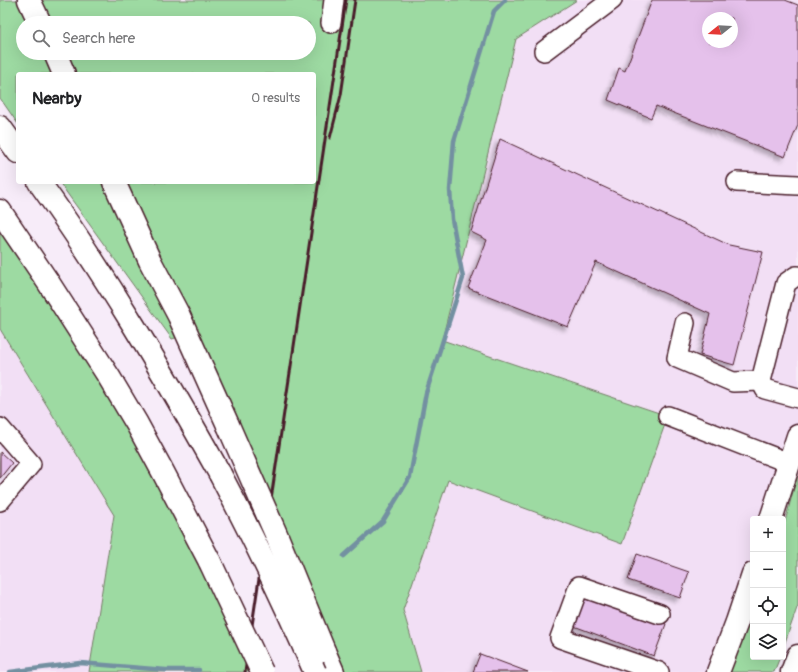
<!DOCTYPE html>
<html lang="en">
<head>
<meta charset="utf-8">
<style>
  :root { --surface:#fff; --page:#f6f6f6; --text:#202124; --muted:#757577; --line:#e0e0e0 }
  body { margin:0; font-family:Pangolin,sans-serif; background:var(--page); color:var(--text) }
  .controls { position:absolute; right:12px; bottom:12px; display:grid; overflow:hidden; border-radius:4px; box-shadow:0 4px 16px #0002 }
  .controls button { width:36px; height:36px; display:grid; place-items:center; padding:0; border:0; border-bottom:1px solid var(--line); background:var(--surface); color:var(--text); font:20px sans-serif }
  .compass { position:absolute; left:702px; top:12px; width:36px; height:36px; border-radius:50%; background:var(--surface); box-shadow:0 4px 16px #0002; rotate:252deg }
  .list { margin:0; padding:0; list-style:none }
  h2 { display:flex; justify-content:space-between; align-items:center; height:52px; margin:0; padding:0 16px; font-size:17px }
  h2 small { font-size:13px; font-weight:400; color:var(--muted) }
  .icon { flex:none; width:22px; height:22px; fill:none; stroke:currentColor; stroke-width:2; stroke-linecap:round; stroke-linejoin:round }
  .map { position:relative; flex:none; width:798px; height:672px; overflow:hidden }
  .search { position:absolute; background:var(--surface); box-shadow:0 4px 16px #0002; left:16px; top:16px; width:300px; height:44px; display:flex; align-items:center; gap:10px; box-sizing:border-box; padding:0 14px; border-radius:22px; color:var(--muted); font-size:15px }
  .panel { position:absolute; background:var(--surface); box-shadow:0 4px 16px #0002; left:16px; top:72px; width:300px; height:112px; border-radius:4px }
  .map>svg:first-child { display:block }
</style>
</head>
<body>
<div class="map">
<svg width="798" height="672" viewBox="0 0 798 672">
  <defs>
    <filter id="shadow"><feDropShadow dx="-3.5" dy="3.5" stdDeviation="2" flood-color="#0004"/></filter>
  </defs>
  <rect width="100%" height="100%" fill="#f7ecf9"/>
  <filter id="ink" filterUnits="userSpaceOnUse"><feTurbulence type="fractalNoise" baseFrequency=".025" numOctaves="2"/><feDisplacementMap in="SourceGraphic" scale="8" xChannelSelector="R" yChannelSelector="G"/><feConvolveMatrix kernelMatrix="1 2 1 2 8 2 1 2 1" color-interpolation-filters="sRGB"/></filter>
  <g filter="url(#ink)">
    <!-- built -->
    <g fill="#f2dff5" fill-rule="evenodd">
      <path d="M577,0H798V436L771,519H753V574L718,672H421L403,610L448,480L622,544L668,416L442,340L516,39ZM708,18H732V42H708Z"/>
      <path d="M0,329L114,515L89,672H0Z"/>
    </g>
    <!-- green -->
    <g fill="#9ddaa2" stroke="#747c66">
      <path d="M0,0H17L29,23H23V53H43L52,74H18V124L0,98Z"/>
      <path d="M29,0H577L516,39L442,340L668,416L622,544L448,480L403,610L421,672H333L114,182H314V74H64L55,53H309V23H40Z"/>
      <path d="M59,182H103L138,259L179,337L172,339Z"/>
      <path d="M0,230L48,282L262,672H89L114,515L0,329Z"/>
      <path d="M798,473V605L783,648V529Z"/>
      <path d="M753,609V657H780L774,672H729Z"/>
    </g>
    <g fill="none" stroke-linecap="round" stroke-linejoin="round">
      <!-- stream -->
      <g stroke="#7390a1" stroke-width="4.5">
        <path d="M344,556L383,521L410,477L426,393L463,278L452,219L450,190L454,141L494,11L505,0"/>
        <path d="M10,672L80,663L166,670H199"/>
      </g>
    </g>
    <!-- building -->
    <g fill="#e5c1eb" stroke="#4a1f2b" fill-rule="evenodd" filter="url(#shadow)">
      <path d="M652,0H785L798,5V125L785,157L656,106L651,118L608,100L619,68L625,71ZM708,18H732V42H708Z"/>
      <path d="M500,139L729,245L763,252L734,365L700,355L710,314L596,262L568,327L468,288L487,240L471,232Z"/>
      <path d="M0,452L12,463L0,478Z"/>
      <path d="M637,554L689,572L680,598L628,580Z"/>
      <path d="M586,594L666,624L654,656L574,626Z"/>
      <path d="M480,654L528,672H473Z"/>
    </g>
    <g fill="none" stroke-linecap="round" stroke-linejoin="round">
      <!-- minor casing -->
      <g stroke="#4a1f2b" stroke-width="22">
        <g id="minor">
          <path d="M331,23L334,0"/>
          <path d="M544,51L612,0"/>
          <path d="M737,182L798,185"/>
          <path d="M798,276H796L786,283L761,381L765,389L798,398"/>
          <path d="M685,323L677,358L733,382L761,381"/>
          <path d="M668,416L789,463"/>
          <path d="M0,428L31,464L0,501"/>
          <path d="M659,672L560,638L579,586L660,614"/>
        </g>
      </g>
      <!-- major casing -->
      <g stroke="#4a1f2b" stroke-width="25">
        <g id="major">
          <path d="M771,519L798,436"/>
          <path d="M718,672L737,622L753,574"/>
        </g>
      </g>
      <!-- highway casing -->
      <g stroke="#4a1f2b" stroke-width="25">
        <g id="highway">
          <path d="M29,0L40,23"/>
          <path d="M55,53L64,74"/>
          <path d="M0,127L18,152"/>
          <path d="M39,182C106,275 164,374 220,474"/>
          <path d="M114,182L150,261L179,316L228,425"/>
          <path d="M0,211L48,282L109,377L137,424L163,472L210,562"/>
          <path d="M324,651L333,672"/>
          <path d="M792,672L798,656"/>
        </g>
      </g>
      <!-- minor -->
      <use href="#minor" stroke="#fff" stroke-width="19"/>
      <!-- major -->
      <use href="#major" stroke="#fff" stroke-width="22"/>
      <!-- highway -->
      <use href="#highway" stroke="#fff" stroke-width="22"/>
      <!-- rail -->
      <g stroke="#4a1f2b" stroke-width="3">
        <path d="M330,138L341,95L355,0"/>
        <path d="M245,672L346,0"/>
      </g>
      <!-- highway-bridge casing -->
      <g stroke="#4a1f2b" stroke-width="25" stroke-linecap="butt">
        <g id="highway-bridge">
          <path d="M228,425L276,534L324,651"/>
          <path d="M220,474C254,539 286,605 315,672"/>
          <path d="M210,562L262,672"/>
        </g>
      </g>
      <!-- highway-bridge -->
      <use href="#highway-bridge" stroke="#fff" stroke-width="22"/>
    </g>
  </g>
</svg>
<div class="controls">
<button>+</button>
<button>−</button>
<button><svg class="icon" aria-label="locate" viewBox="0 0 24 24"><circle cx="12" cy="12" r="6"/><path d="M12 2v4M12 18v4M2 12h4M18 12h4"/></svg></button>
<button><svg class="icon" aria-label="layers" viewBox="0 0 24 24"><path d="M12 4l9 5-9 5-9-5zM3 14l9 5 9-5"/></svg></button>
</div>
<svg class="compass" viewBox="-18 -18 36 36"><path d="M0-13l5 13h-10z" fill="#e53935"/><path d="M0 13l5-13h-10z" fill="#757577"/></svg>
<div class="search"><svg class="icon" aria-label="search" viewBox="0 0 24 24"><circle cx="10" cy="10" r="6"/><path d="M15 15l6 6"/></svg>Search here</div>
<section class="panel">
<h2>Nearby<small>0 results</small></h2>
<ul class="list">
</ul>
</section>
</div>
</body>
</html>
